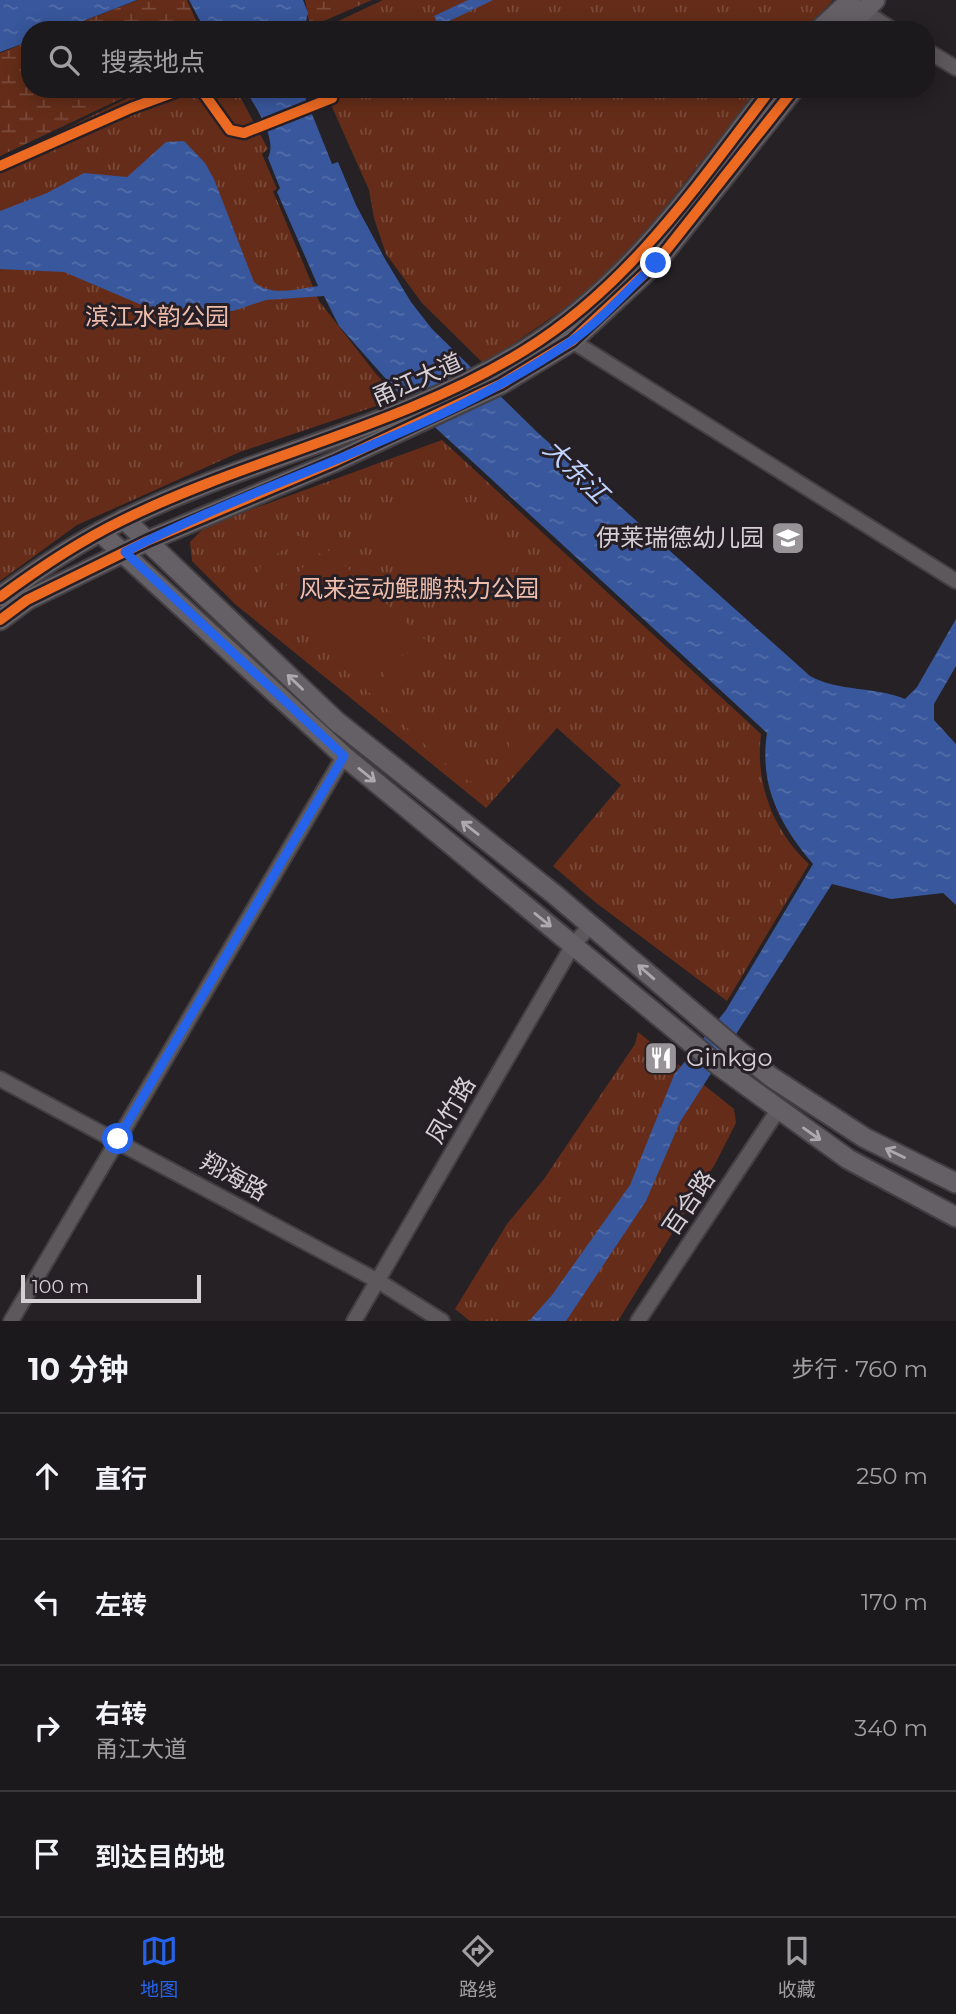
<!DOCTYPE html>
<html lang="zh">
<head>
<meta charset="utf-8">
<style>
  :root { --surface:#1c191c; --page:#292629; --text:#f1f3f6; --muted:#a0a0a3; --line:#3a383b; --accent:#2563eb }
  body { margin:0; font-family:Montserrat,"Noto Sans SC",sans-serif; background:var(--page); color:var(--text) }
  .scale { position:absolute; left:21px; bottom:18px; width:180px; box-sizing:border-box; padding-left:7px; border:4px solid #d6d0d5; border-top:0; font-size:19px; line-height:24px; white-space:nowrap; color:#d6d0d5; -webkit-text-stroke:5px #271f26; paint-order:stroke }
  .stop { position:absolute; width:21px; height:21px; margin:-16px; border:5px solid #2563eb; border-radius:50%; background:#fff }
  .stop.end { background:#2563eb; border-color:#fff; box-shadow:0 2px 7px #0008 }
  .list { margin:0; padding:0; list-style:none }
  h2 { display:flex; justify-content:space-between; align-items:center; height:91px; margin:0; padding:0 28px; font-size:30px }
  h2 small { font-size:23px; font-weight:400; color:var(--muted) }
  .list li { display:grid; grid-template-columns:46px 1fr auto; gap:21px; align-items:center; box-sizing:border-box; height:126px; padding:0 28px; border-top:2px solid var(--line) }
  .list b { display:block; font-size:26px; white-space:nowrap }
  .list p { margin:0; font-size:23px; white-space:nowrap; color:var(--muted) }
  .list em { font-size:23px; font-style:normal; color:var(--muted) }
  .icon { flex:none; width:38px; height:38px; fill:none; stroke:currentColor; stroke-width:2; stroke-linecap:round; stroke-linejoin:round }
  .map { position:relative; flex:none; width:956px; height:1321px; overflow:hidden }
  .search { position:absolute; background:var(--surface); box-shadow:0 4px 18px #0003; left:21px; right:21px; top:21px; height:77px; display:flex; align-items:center; gap:18px; box-sizing:border-box; padding:0 24px; border-radius:28px; color:var(--muted); font-size:26px }
  .sheet { height:595px; background:var(--surface) }
  nav { display:flex; justify-content:space-around; align-items:center; box-sizing:border-box; height:98px; border-top:2px solid var(--line); background:var(--surface); font-size:19px; color:var(--muted) }
  nav a { display:grid; justify-items:center; gap:4px }
  nav .on { color:var(--accent) }
  .map>svg:first-child { display:block }
</style>
</head>
<body>
<div class="map">
<svg width="956" height="1321" viewBox="0 0 956 1321">
  <defs>
    <pattern id="wetland-marsh" width="20" height="14" patternUnits="userSpaceOnUse" patternTransform="scale(1.75)"><rect width="20" height="14" fill="#652d19"/><path d="M1 5h8M5 5V1M11 12h8M15 12V8" fill="none" stroke="#7a4a3a"/></pattern>
    <pattern id="park-tufts" width="24" height="20" patternUnits="userSpaceOnUse" patternTransform="scale(1.75)"><rect width="24" height="20" fill="#652d19"/><path d="M3 7l-1-3M5 7V3M7 7l1-3M15 17l-1-3M17 17v-4M19 17l1-3" fill="none" stroke="#7a4a3a"/></pattern>
    <pattern id="water-ripples" width="26" height="14" patternUnits="userSpaceOnUse" patternTransform="scale(1.75)"><rect width="26" height="14" fill="#38579c"/><path d="M2 4q2-2 4 0t4 0M15 11q2-2 4 0t4 0" fill="none" stroke="#546ea9"/></pattern>
  </defs>
  <rect width="100%" height="100%" fill="#252125"/>
  <!-- wetland -->
  <g fill="url(#wetland-marsh)">
    <path d="M138,0H187L200,30H60Z"/>
    <path d="M305,0H372L310,27Z"/>
    <path d="M30,41V89H142L0,156V53Z"/>
  </g>
  <!-- park -->
  <g fill="url(#park-tufts)">
    <path d="M383,0H833L805,30H319Z"/>
    <path d="M146,89H236L268,149L262,154L277,189L273,191L319,301L376,374L400,398L240,452L77,525L0,581V161Z"/>
    <path d="M324,89H758L638,242L584,295L484,364L422,303L386,254L374,218L369,190Z"/>
    <path d="M442,440L761,734C755,784 773,830 809,864L727,1001L595,902L553,866L621,785L557,728L486,808L235,604L192,561L190,542L206,526Z"/>
    <path d="M638,1032L734,1109L736,1123L715,1164L618,1321H470L455,1309L507,1224L544,1179L635,1044Z"/>
  </g>
  <!-- pitch -->
  <g fill="#652d19" fill-rule="evenodd">
    <path d="M422,474L519,561L466,620L369,533Z"/>
    <path d="M300,536L319,542L506,714C538,753 508,801 460,777L268,598C248,569 268,539 300,536ZM295,545L316,550L423,648C397,655 384,663 380,692L274,596C262,573 269,552 295,545ZM417,659L436,663L503,726C520,753 499,782 468,771L395,704L393,678L406,662Z"/>
    <path d="M315,554L405,637L370,676L280,593Z"/>
  </g>
  <!-- water -->
  <g fill="url(#water-ripples)">
    <path d="M0,0H137L60,30H30V41L0,52Z"/>
    <path d="M189,0H303L308,13L304,30H205Z"/>
    <path d="M468,0H493L439,26L434,16Z"/>
    <path d="M245,89H302L332,164L338,162L356,205L385,259L411,302L432,329L537,432L810,676C839,692 874,686 905,699L917,687L956,619V666L934,704V720L956,744V905L943,893L891,899L832,884L680,1122L646,1201L566,1321H529L552,1295L630,1185L674,1075L726,1010L813,864C780,825 759,786 767,733L401,396L339,326L324,296L266,300L233,311L144,306L64,272L0,269V211L47,193L84,173L127,177L166,142L184,141L205,163L214,179L254,282C271,297 297,289 318,286L277,192L280,188L268,158C278,138 255,107 245,89Z"/>
  </g>
  <g fill="none" stroke-linecap="round" stroke-linejoin="round">
    <!-- street casing -->
    <g stroke="#423e42" stroke-width="18">
      <g id="street">
        <path d="M856,6L893,30"/>
        <path d="M926,50L956,68"/>
        <path d="M572,341L956,581"/>
        <path d="M0,1079L378,1281L442,1321"/>
        <path d="M11,1321L344,756"/>
        <path d="M354,1321L573,945L591,925"/>
        <path d="M638,1321L778,1110"/>
      </g>
    </g>
    <!-- secondary casing -->
    <g stroke="#423e42" stroke-width="23">
      <g id="secondary">
        <path d="M819,30L851,0"/>
        <path d="M845,30L875,0"/>
        <path d="M124,519L336,721L554,894L733,1046L771,1077L865,1138L956,1183"/>
        <path d="M100,532L344,756L718,1065L848,1159L956,1217"/>
        <path d="M0,597C38,569 78,542 121,521C252,456 400,428 525,350C629,286 698,184 771,89"/>
        <path d="M0,620L27,600L147,541L334,462L501,384L572,341L656,263L794,89"/>
      </g>
    </g>
    <!-- street -->
    <use href="#street" stroke="#5c585b" stroke-width="14"/>
    <!-- secondary -->
    <use href="#secondary" stroke="#646065" stroke-width="19"/>
    <!-- cycleway casing -->
    <g stroke="#271f26" stroke-width="15">
      <g id="cycleway">
        <path d="M197,89L205,95L230,130L244,133L332,98L331,89"/>
        <path d="M0,166L131,108L183,89"/>
        <path d="M0,597C38,569 78,542 121,521C252,456 400,428 525,350C629,286 698,184 771,89"/>
        <path d="M0,620L27,600L147,541L334,462L501,384L572,341L656,263L794,89"/>
      </g>
    </g>
    <!-- cycleway -->
    <use href="#cycleway" stroke="#ed6a23" stroke-width="10"/>
  </g>
  <!-- one-way arrows -->
  <defs><path id="oneway-shaft" d="M-6 0H5M1.5-3L5.5 0L1.5 3" fill="none" stroke-width="1.6" stroke-linecap="round" stroke-linejoin="round" transform="scale(1.75)"/></defs>
  <g stroke="#aea9ae">
    <use href="#oneway-shaft" transform="translate(295 682) rotate(-136)"/>
    <use href="#oneway-shaft" transform="translate(367 775) rotate(39)"/>
    <use href="#oneway-shaft" transform="translate(470 828) rotate(-142)"/>
    <use href="#oneway-shaft" transform="translate(543 920) rotate(39)"/>
    <use href="#oneway-shaft" transform="translate(646 972) rotate(-139)"/>
    <use href="#oneway-shaft" transform="translate(812 1134) rotate(35)"/>
    <use href="#oneway-shaft" transform="translate(895 1153) rotate(-154)"/>
  </g>
  <g fill="none" stroke-linecap="round" stroke-linejoin="round">
    <!-- route -->
    <path stroke="#2563eb" stroke-width="9" d="M118,1139L344,756L125,552C270,477 434,435 570,342C601,321 628,289 656,263"/>
  </g>
  <!-- icons -->
  <defs>
    <g id="school-square" transform="scale(1.75)"><rect x="-9" y="-9" width="18" height="18" rx="4" fill="#989397" stroke="#271f26"/><path d="M0-5L7-2L0 1L-7-2ZM-4 1L0 2.5L4 1V4Q0 6-4 4Z" fill="#fff"/></g>
    <g id="restaurant-square" transform="scale(1.75)"><rect x="-9" y="-9" width="18" height="18" rx="4" fill="#989397" stroke="#271f26"/><path d="M-5-6h1v4h1v-4h1v4h1v-4h1v5L-1.5 .5V6h-2V.5L-5-1ZM5-6V6H3V1.5H1.5Q1.5-4 5-6Z" fill="#fff"/></g>
  </defs>
  <g fill-rule="evenodd">
    <use href="#school-square" x="788" y="538"/>
    <use href="#restaurant-square" x="661" y="1058"/>
  </g>
  <g text-anchor="middle" stroke-width="6" stroke-linejoin="round" paint-order="stroke">
    <!-- park labels -->
    <g font-size="24" fill="#efbdab" stroke="#271f26">
      <text x="157" y="325">滨江水韵公园</text>
      <text x="419" y="597">风来运动鲲鹏热力公园</text>
    </g>
    <!-- street labels -->
    <g font-size="24" fill="#d6d0d5" stroke="#271f26">
      <text transform="translate(417 380) rotate(-24)" y="8">甬江大道</text>
      <text transform="translate(451 1110) rotate(-60)" y="8">凤竹路</text>
      <text transform="translate(234 1177) rotate(29)" y="8">翔海路</text>
      <text transform="translate(689 1203) rotate(-56)" y="8">百合路</text>
    </g>
    <!-- poi labels -->
    <g font-size="24" fill="#d6d0d5" stroke="#271f26" text-anchor="end">
      <text x="764" y="546">伊莱瑞德幼儿园</text>
      <text x="686" y="1066" text-anchor="start">Ginkgo</text>
    </g>
    <!-- water labels -->
    <g font-size="26" font-style="italic" fill="#bed3fd" stroke="#271f26">
      <text transform="translate(576 471) rotate(44)" y="9">大东江</text>
    </g>
  </g>
</svg>
<div class="scale">100 m</div>
<div class="stop" style="left:118px;top:1139px"></div>
<div class="stop end" style="left:656px;top:263px"></div>
<div class="search"><svg class="icon" aria-label="search" viewBox="0 0 24 24"><circle cx="10" cy="10" r="6"/><path d="M15 15l6 6"/></svg>搜索地点</div>
</div>
<section class="sheet">
<h2>10 分钟<small>步行 · 760 m</small></h2>
<ul class="list">
<li><svg class="icon" aria-label="ahead" viewBox="0 0 24 24"><path d="M12 20V5M6 11l6-6 6 6"/></svg><div><b>直行</b></div><em>250 m</em></li>
<li><svg class="icon" aria-label="left" viewBox="0 0 24 24"><path d="M17 20v-9H6M10 6l-5 5 5 5"/></svg><div><b>左转</b></div><em>170 m</em></li>
<li><svg class="icon" aria-label="right" viewBox="0 0 24 24"><path d="M7 20v-9h11M14 6l5 5-5 5"/></svg><div><b>右转</b><p>甬江大道</p></div><em>340 m</em></li>
<li><svg class="icon" aria-label="arrive" viewBox="0 0 24 24"><path d="M6 21V4h12l-3 4 3 4H6"/></svg><div><b>到达目的地</b></div></li>
</ul>
</section>
<nav>
<a class="on"><svg class="icon" aria-label="map" viewBox="0 0 24 24"><path d="M3 6l6-2 6 2 6-2v14l-6 2-6-2-6 2zM9 4v14M15 6v14"/></svg>地图</a>
<a><svg class="icon" aria-label="directions" viewBox="0 0 24 24"><path d="M12 3l9 9-9 9-9-9zM9 14v-3h6M13 9l2 2-2 2"/></svg>路线</a>
<a><svg class="icon" aria-label="saved" viewBox="0 0 24 24"><path d="M7 4h10v16l-5-4-5 4z"/></svg>收藏</a>
</nav>
</body>
</html>
